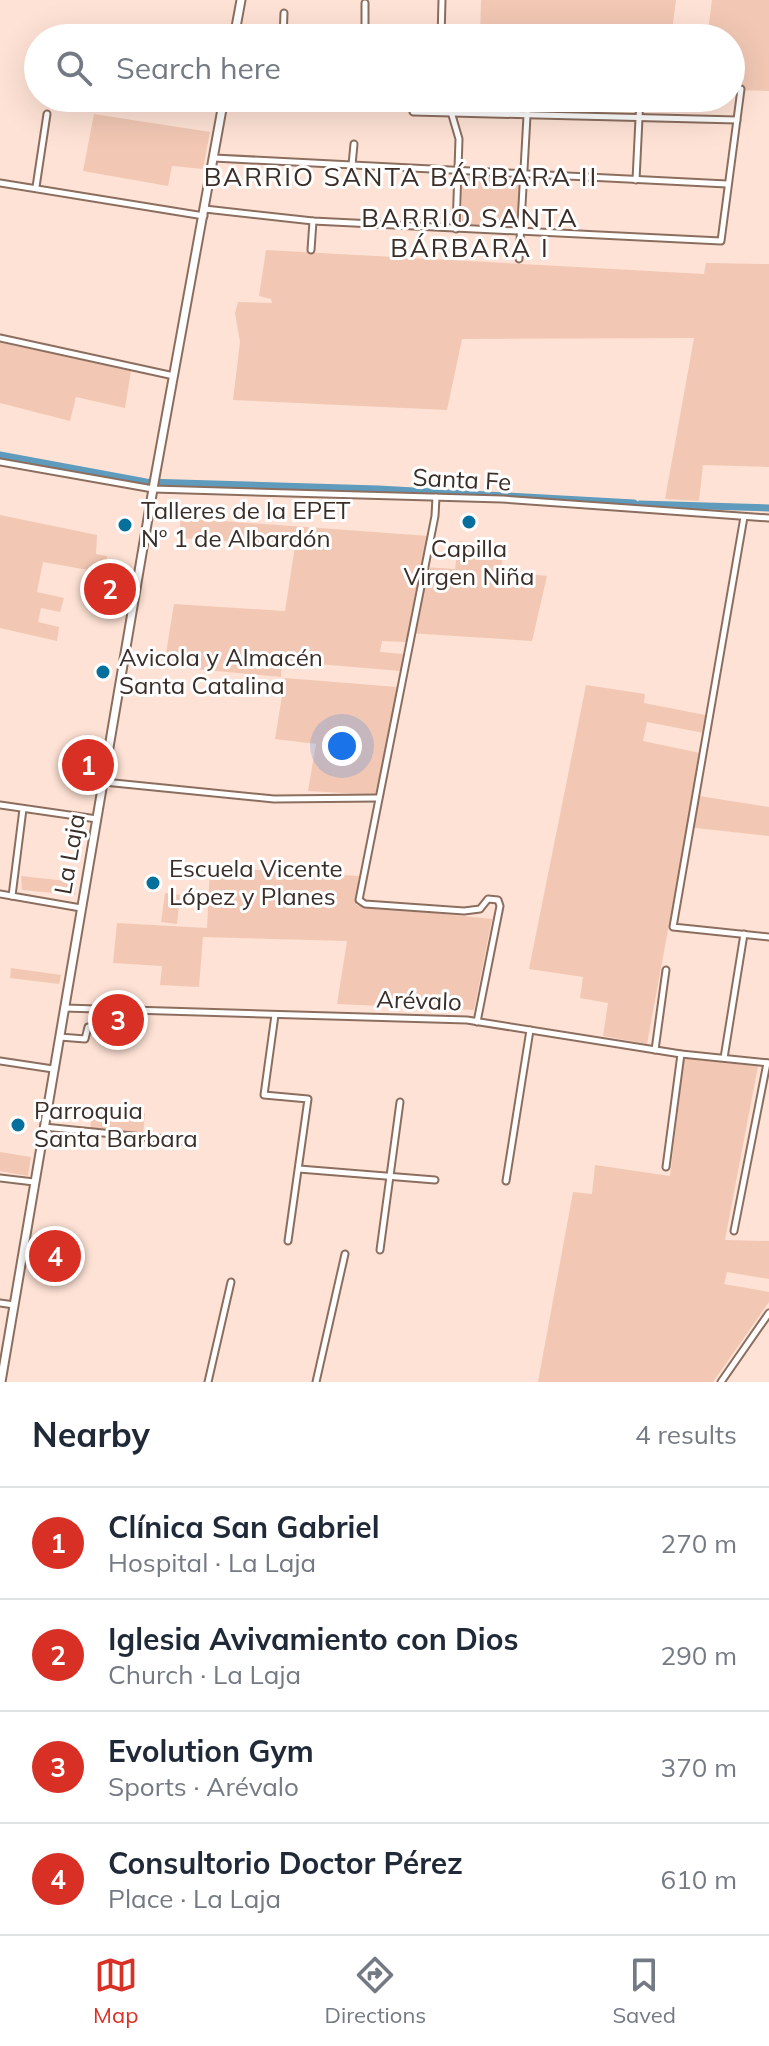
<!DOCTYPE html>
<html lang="en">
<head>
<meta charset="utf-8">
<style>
  :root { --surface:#fff; --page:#f6f6f7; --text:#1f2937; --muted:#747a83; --line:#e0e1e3; --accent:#d93025 }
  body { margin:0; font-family:Mulish,sans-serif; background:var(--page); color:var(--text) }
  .you { position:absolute; left:342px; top:746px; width:28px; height:28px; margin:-20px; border:6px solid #fff; border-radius:50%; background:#1a73e8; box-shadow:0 0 0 12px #1a73e833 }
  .badge { display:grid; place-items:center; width:52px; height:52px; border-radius:50%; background:var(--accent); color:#fff; font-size:26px; font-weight:700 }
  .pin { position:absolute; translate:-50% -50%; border:4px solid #fff; box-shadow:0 2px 8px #0006 }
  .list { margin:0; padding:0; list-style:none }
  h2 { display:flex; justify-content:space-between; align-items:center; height:104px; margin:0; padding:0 32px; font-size:34px }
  h2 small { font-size:26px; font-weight:400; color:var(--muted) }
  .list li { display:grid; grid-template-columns:52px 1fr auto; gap:24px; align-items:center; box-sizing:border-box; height:112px; padding:0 32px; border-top:2px solid var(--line) }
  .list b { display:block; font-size:30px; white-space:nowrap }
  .list p { margin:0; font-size:26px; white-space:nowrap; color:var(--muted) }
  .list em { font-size:26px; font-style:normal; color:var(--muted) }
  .icon { flex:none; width:44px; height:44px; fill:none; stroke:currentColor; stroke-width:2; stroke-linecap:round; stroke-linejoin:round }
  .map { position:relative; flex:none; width:769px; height:1382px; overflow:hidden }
  .search { position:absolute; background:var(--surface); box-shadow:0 8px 32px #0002; left:24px; right:24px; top:24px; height:88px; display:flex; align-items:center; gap:20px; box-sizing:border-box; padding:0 28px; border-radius:44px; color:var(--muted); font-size:30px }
  .sheet { height:552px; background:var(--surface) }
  nav { display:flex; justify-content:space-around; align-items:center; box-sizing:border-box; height:112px; border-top:2px solid var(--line); background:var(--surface); font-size:22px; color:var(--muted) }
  nav a { display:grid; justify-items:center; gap:4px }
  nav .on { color:var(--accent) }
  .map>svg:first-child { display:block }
</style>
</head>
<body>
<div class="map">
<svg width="769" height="1382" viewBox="0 0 769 1382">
  <rect width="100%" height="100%" fill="#fee2d5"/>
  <!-- green -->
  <g fill="#f2c8b4">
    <path d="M481,0H676L671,38H480Z"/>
    <path d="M712,0H769V91L731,90V38H707Z"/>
    <path d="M94,114L210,132L203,169L172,166L168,186L83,171Z"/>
    <path d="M469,176L516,178L520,182L517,225L469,226L462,223V184Z"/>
    <path d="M266,250L704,274L706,263L769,264V467L703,465L699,501L665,499L694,338L462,339L447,410L233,400L240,342L235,313L238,302L272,303L271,299L259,296Z"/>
    <path d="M0,342L131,371L125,408L76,397L70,421L0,403Z"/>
    <path d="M0,515L97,535L96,554L107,556L105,573L43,562L37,592L64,598L60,612L41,608L38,622L59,627L57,641L0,628Z"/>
    <path d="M181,518L429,536L423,567L455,569L459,541L504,546L501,571L547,576L532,641L409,633L406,642L382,641L380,652L403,654L401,671L282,661L281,677L164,666L174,604L285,611L295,546L178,538Z"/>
    <path d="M285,678L397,687L377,795L308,791L316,744L275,739Z"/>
    <path d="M586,685L645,694L644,703L705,715L704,733L647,722L643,741L700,753L693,795L769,807V836L687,827L647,1044L603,1036L608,1003L580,998L583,977L529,969Z"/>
    <path d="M210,867L359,876L356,905L492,919L474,1010L337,1004L347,941L203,937L199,987L160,985L162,966L113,963L117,923L207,928Z"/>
    <path d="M21,876L76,882L75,895L22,890Z"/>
    <path d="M165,893L180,895L177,924L161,922Z"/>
    <path d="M11,968L61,975L59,984L10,978Z"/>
    <path d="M684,1058L758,1066L725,1240L769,1241V1279L727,1272L724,1284L769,1292V1302L713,1382H538L573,1192L592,1194L595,1165L670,1176Z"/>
    <path d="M92,1109L145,1113L143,1135L90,1130Z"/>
    <path d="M0,1152L31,1157L28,1176L0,1171Z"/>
  </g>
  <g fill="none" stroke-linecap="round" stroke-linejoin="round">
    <!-- canal -->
    <g stroke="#5f9bbd" stroke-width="7">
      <path d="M0,455L146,482L378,489L634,503"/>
      <path d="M640,504L769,508"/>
    </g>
    <!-- street casing -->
    <g stroke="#8c6e5f" stroke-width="9">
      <g id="street">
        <path d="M283,38L284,13"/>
        <path d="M365,38V3"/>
        <path d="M441,38L442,0"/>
        <path d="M447,98L459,139L456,229"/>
        <path d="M413,112L737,120"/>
        <path d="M214,158L727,184"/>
        <path d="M352,165L354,144"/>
        <path d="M636,180L640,98"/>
        <path d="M0,183L204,216"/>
        <path d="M36,187L47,114"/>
        <path d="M205,209L313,221L721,241L741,89"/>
        <path d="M311,250L313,221"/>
        <path d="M519,259L528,98"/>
        <path d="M0,338L174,376"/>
        <path d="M0,462L153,489L502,499L769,518"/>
        <path d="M436,497L435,516L359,900L365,904L464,911L480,909L488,899L498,900L500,906L477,1022"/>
        <path d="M744,517L673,927L769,937"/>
        <path d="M104,782L274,799L378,798"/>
        <path d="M0,805L97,819"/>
        <path d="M0,894L81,908"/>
        <path d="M12,896L23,809"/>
        <path d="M64,1008L467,1020L681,1054L769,1063"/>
        <path d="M275,1015L264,1095L308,1099L288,1241"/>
        <path d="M60,1037L85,1039L88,1027H98"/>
        <path d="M655,1050L666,970"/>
        <path d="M724,1058L744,934"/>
        <path d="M0,1061L53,1069"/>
        <path d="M44,1127L192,1142"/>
        <path d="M666,1167L681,1054"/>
        <path d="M299,1169L435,1180"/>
        <path d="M0,1178L34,1182"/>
        <path d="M506,1181L530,1030"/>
        <path d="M734,1231L767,1063"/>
        <path d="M380,1250L400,1102"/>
        <path d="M0,1303L14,1305"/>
        <path d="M208,1382L231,1282"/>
        <path d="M316,1382L345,1254"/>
        <path d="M721,1382L769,1313"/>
      </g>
    </g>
    <!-- secondary casing -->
    <g stroke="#8c6e5f" stroke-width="11">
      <g id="secondary">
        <path d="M234,38L241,0"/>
        <path d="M1,1382L154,483L224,98"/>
      </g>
    </g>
    <!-- street -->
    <use href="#street" stroke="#fff" stroke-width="5"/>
    <!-- secondary -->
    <use href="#secondary" stroke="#fff" stroke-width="7"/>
  </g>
  <!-- markers -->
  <g fill="#066f9c" stroke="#fff" stroke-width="3">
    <circle cx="469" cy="522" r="8"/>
    <circle cx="125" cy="525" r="8"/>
    <circle cx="103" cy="672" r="8"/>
    <circle cx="153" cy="883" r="8"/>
    <circle cx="18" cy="1125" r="8"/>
  </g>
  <g text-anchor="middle" stroke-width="6" stroke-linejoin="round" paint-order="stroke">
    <!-- street labels -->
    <g font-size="24" fill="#3b2e28" stroke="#fff">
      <text transform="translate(462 480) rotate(3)" y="8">Santa Fe</text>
      <text transform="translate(70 854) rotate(-80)" y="8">La Laja</text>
      <text transform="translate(419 1001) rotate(2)" y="8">Arévalo</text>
    </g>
    <!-- poi labels -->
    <g font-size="24" fill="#3b2e28" stroke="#fff" text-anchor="start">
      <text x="141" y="519">Talleres de la EPET<tspan x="141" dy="28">Nº 1 de Albardón</tspan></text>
      <text x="469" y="557" text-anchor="middle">Capilla<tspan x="469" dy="28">Virgen Niña</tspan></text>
      <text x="119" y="666">Avicola y Almacén<tspan x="119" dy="28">Santa Catalina</tspan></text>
      <text x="169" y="877">Escuela Vicente<tspan x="169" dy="28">López y Planes</tspan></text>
      <text x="34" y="1119">Parroquia<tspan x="34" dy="28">Santa Barbara</tspan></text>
    </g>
    <!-- neighbourhood labels -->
    <g font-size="26" letter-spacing="2" fill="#3b2e28" stroke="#fff">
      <text x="401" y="186">BARRIO SANTA BÁRBARA II</text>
      <text x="470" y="227">BARRIO SANTA<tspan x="470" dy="30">BÁRBARA I</tspan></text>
    </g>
  </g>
</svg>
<div class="you"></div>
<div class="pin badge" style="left:88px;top:765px">1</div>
<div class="pin badge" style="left:110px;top:589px">2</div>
<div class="pin badge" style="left:118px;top:1020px">3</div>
<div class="pin badge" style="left:55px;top:1256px">4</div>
<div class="search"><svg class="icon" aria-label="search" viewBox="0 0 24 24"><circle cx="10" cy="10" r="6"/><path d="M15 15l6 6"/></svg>Search here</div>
</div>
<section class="sheet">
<h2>Nearby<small>4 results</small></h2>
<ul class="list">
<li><span class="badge">1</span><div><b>Clínica San Gabriel</b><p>Hospital · La Laja</p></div><em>270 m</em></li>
<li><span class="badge">2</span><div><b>Iglesia Avivamiento con Dios</b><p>Church · La Laja</p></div><em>290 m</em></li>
<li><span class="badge">3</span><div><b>Evolution Gym</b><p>Sports · Arévalo</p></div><em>370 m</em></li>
<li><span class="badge">4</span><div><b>Consultorio Doctor Pérez</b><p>Place · La Laja</p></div><em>610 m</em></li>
</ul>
</section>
<nav>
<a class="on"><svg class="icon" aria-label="map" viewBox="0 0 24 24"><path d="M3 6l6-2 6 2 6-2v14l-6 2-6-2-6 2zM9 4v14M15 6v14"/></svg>Map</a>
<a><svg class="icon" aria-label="directions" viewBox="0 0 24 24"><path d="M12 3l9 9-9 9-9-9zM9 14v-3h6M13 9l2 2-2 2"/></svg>Directions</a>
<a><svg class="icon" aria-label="saved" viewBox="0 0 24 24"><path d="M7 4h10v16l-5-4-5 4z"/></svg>Saved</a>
</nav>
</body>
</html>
